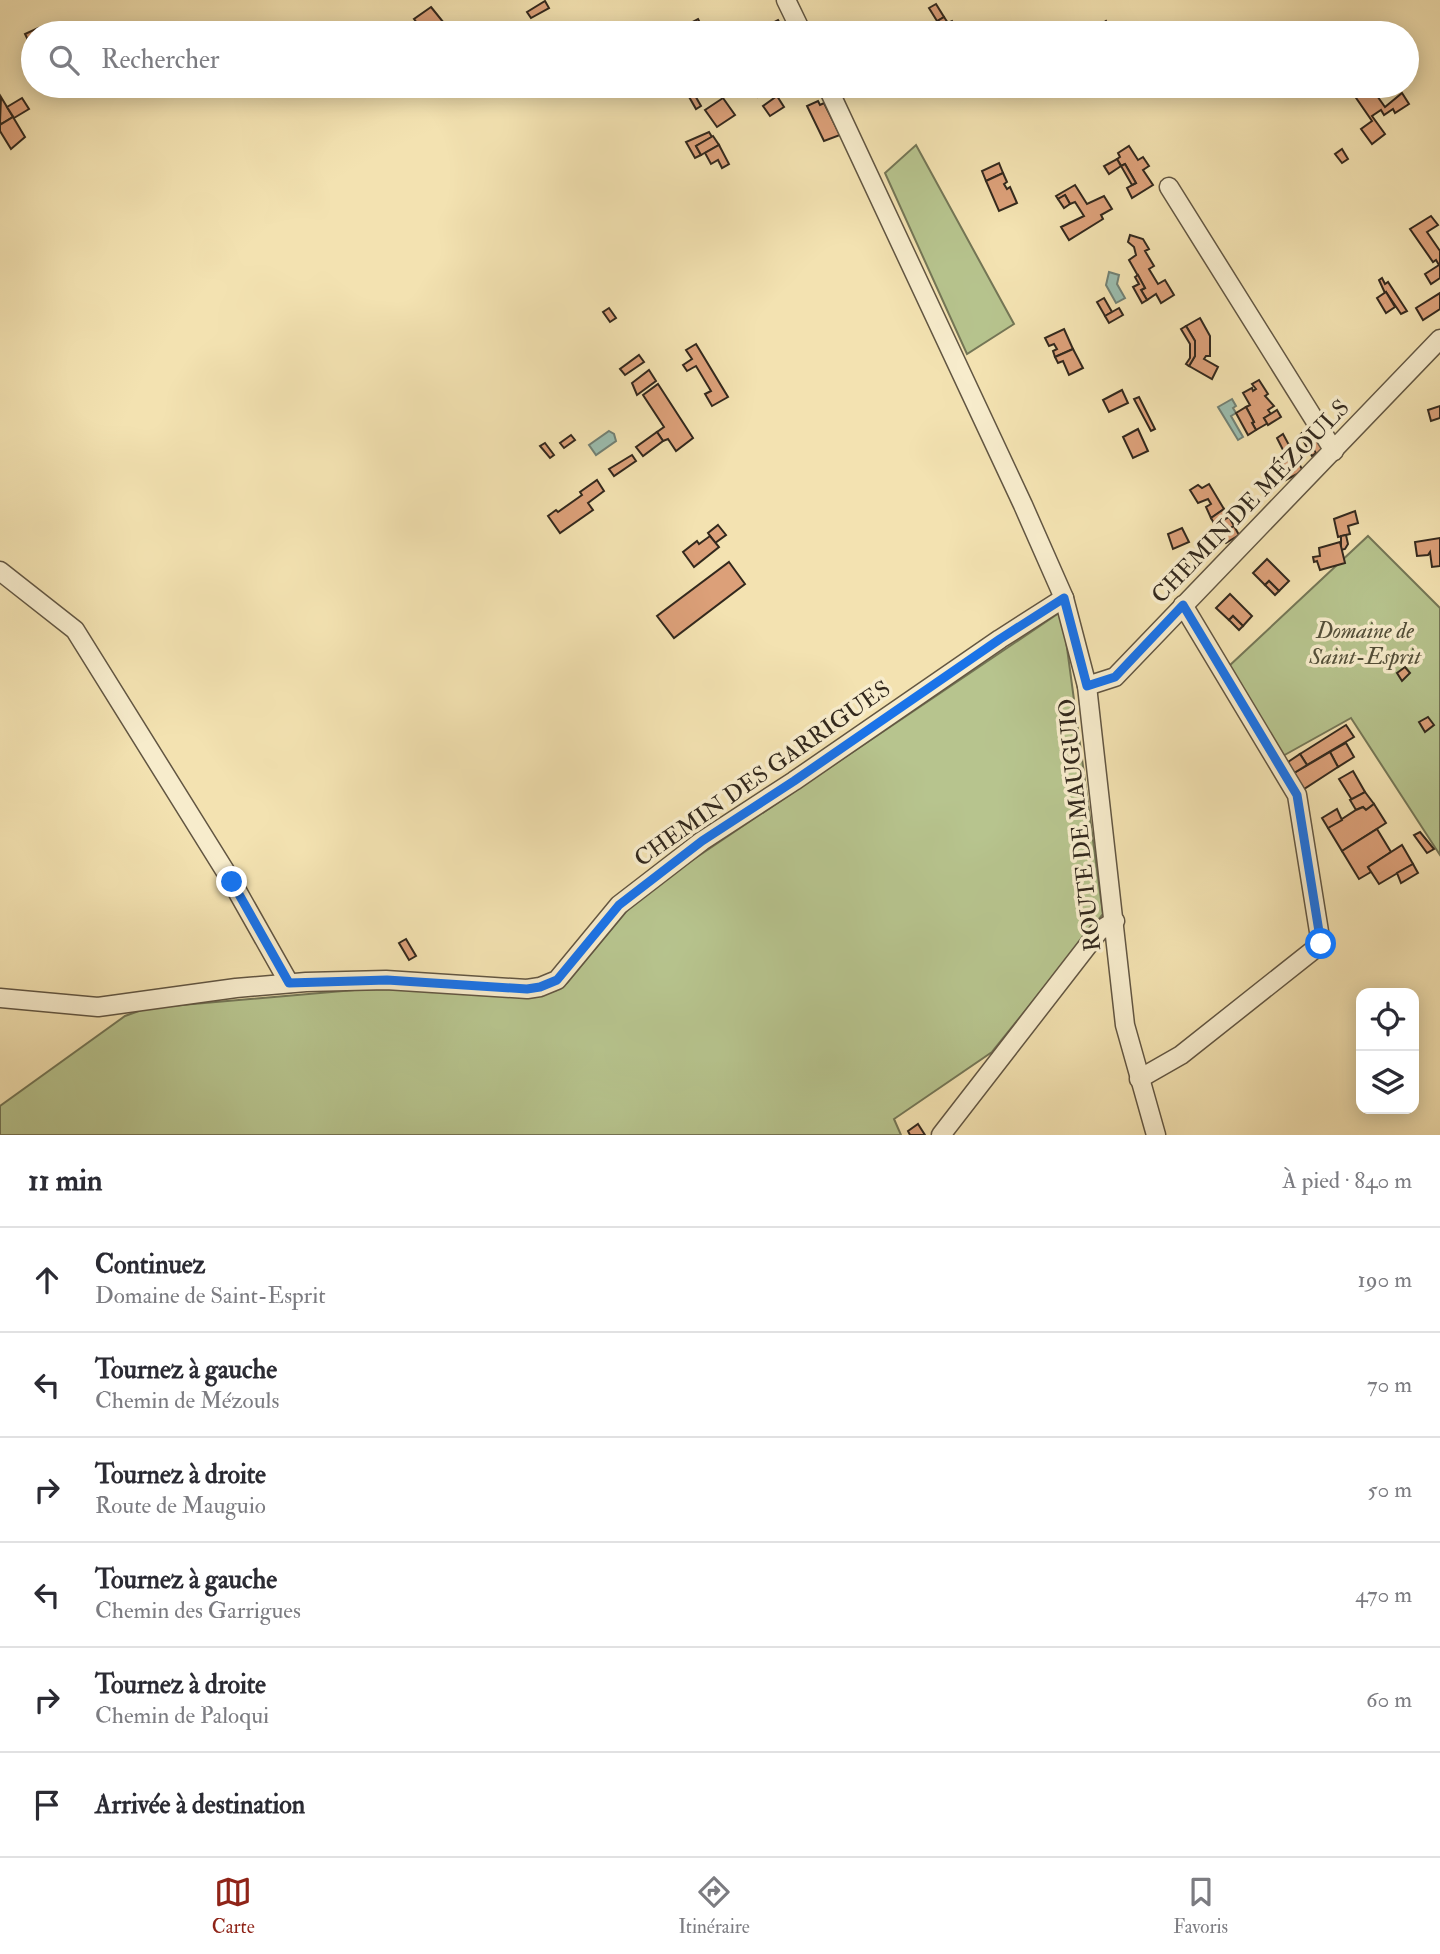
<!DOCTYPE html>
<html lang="fr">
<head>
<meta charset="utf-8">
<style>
  :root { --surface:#fff; --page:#f2f2f3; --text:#2b2b33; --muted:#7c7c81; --line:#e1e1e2; --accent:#8f2418 }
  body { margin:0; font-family:"IM FELL Double Pica",serif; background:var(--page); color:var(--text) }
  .controls { position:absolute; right:21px; bottom:21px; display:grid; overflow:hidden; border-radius:14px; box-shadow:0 4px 18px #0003 }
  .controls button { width:63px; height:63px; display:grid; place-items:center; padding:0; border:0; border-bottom:2px solid var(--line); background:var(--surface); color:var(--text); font:35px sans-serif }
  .stop { position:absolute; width:21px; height:21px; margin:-16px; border:5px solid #1a73e8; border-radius:50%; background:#fff }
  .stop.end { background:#1a73e8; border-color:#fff; box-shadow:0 2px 7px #0008 }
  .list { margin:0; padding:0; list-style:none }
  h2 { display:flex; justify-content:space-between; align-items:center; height:91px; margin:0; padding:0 28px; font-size:30px }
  h2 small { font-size:23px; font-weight:400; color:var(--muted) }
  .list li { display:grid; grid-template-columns:46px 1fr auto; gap:21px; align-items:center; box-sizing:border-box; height:105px; padding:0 28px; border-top:2px solid var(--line) }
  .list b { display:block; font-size:26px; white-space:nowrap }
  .list p { margin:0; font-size:23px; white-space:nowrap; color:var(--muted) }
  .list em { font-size:23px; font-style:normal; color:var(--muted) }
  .icon { flex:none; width:38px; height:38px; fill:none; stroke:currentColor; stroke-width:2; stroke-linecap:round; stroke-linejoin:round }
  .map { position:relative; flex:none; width:1440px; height:1135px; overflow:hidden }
  .search { position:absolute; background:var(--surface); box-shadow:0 4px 18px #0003; left:21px; right:21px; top:21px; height:77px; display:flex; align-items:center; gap:18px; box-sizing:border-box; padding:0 24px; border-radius:38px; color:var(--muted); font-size:26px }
  .sheet { height:721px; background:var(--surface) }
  nav { display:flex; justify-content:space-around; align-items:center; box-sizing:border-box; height:98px; border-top:2px solid var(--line); background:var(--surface); font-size:19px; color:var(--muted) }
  nav a { display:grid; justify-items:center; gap:4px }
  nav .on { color:var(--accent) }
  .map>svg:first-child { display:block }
</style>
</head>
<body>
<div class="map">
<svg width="1440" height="1135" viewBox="0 0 1440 1135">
  <rect width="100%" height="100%" fill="#f3e2b1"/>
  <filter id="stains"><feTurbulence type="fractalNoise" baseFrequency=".00286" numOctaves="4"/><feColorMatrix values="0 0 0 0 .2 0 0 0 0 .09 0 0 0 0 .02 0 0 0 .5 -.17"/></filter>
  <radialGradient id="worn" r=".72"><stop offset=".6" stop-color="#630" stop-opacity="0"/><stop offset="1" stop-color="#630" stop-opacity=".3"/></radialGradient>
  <!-- green -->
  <g fill="#b7c48e" stroke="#747656" stroke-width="2">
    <path d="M916,145L1014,324L967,354L885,173Z"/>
    <path d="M1368,536L1440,608V855L1351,718L1281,757L1228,667Z"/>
    <path d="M1062,611L1103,914L992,1052L894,1119L901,1135H0V1106L125,1016L147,1008L366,989L555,991L567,983L634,902L694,859Z"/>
  </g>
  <!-- water -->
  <g fill="#9bbdaf" stroke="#718175" stroke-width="2">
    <path d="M1109,272L1119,275L1117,284L1125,298L1116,303L1106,285Z"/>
    <path d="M1232,399L1236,406L1233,408L1236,413L1231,416L1243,437L1238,440L1218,407Z"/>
    <path d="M609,431L614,434L616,441L596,455L589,445Z"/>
  </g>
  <!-- building -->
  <g fill="#dca079" stroke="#32281d" stroke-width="2">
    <path d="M545,1L549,8L531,18L527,12Z"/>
    <path d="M936,4L944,17L937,21L929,8Z"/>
    <path d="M431,7L444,23L430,33H425L414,19Z"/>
    <path d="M944,17L948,23L952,21L959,33H936L931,25Z"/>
    <path d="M698,19L705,33H683L681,28Z"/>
    <path d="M778,20L785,33H761L759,30Z"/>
    <path d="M1106,21L1111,30L1107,33H1096L1094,29Z"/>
    <path d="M38,28L40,33H33V42L30,44L25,34Z"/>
    <path d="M751,86H781L758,97Z"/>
    <path d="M1362,86H1370L1385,107L1402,93L1409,104L1395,113L1393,109L1384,115L1381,110L1372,116L1385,134L1372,144L1361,129L1372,121L1352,92Z"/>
    <path d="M693,92L701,106L696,109L688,95Z"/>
    <path d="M777,96L784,107L770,116L763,106Z"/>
    <path d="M1,97L13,117L1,124L0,122Z"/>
    <path d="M22,98L29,109L14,118L7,107Z"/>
    <path d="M723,98L735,115L717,127L705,110Z"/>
    <path d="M818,101L820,105L824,103L840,135L824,141L807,106Z"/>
    <path d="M13,117L25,137L11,149L0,131V125Z"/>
    <path d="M709,132L712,137L696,146L701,155L695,158L686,142Z"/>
    <path d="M713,136L719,145L701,155L696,146Z"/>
    <path d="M719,145L729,164L722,168L718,160L711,164L705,153Z"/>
    <path d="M1129,146L1138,160L1143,157L1149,166L1143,170L1153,185L1132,198L1127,188L1136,183L1125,164L1121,166L1117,159L1120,157L1118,153Z"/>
    <path d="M1342,149L1348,159L1342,163L1335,154Z"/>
    <path d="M1117,159L1121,166L1109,174L1104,166Z"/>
    <path d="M999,163L1003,173L986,181L982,171Z"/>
    <path d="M1125,164L1136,183L1132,185L1121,166Z"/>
    <path d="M1003,173L1007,182L1004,184L1007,189L1010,187L1017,203L999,211L986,181Z"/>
    <path d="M1075,185L1087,204L1104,196L1112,209L1101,215L1103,219L1069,240L1061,227L1084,216L1075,202L1070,204L1065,195L1058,199L1056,196Z"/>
    <path d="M1065,195L1070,204L1064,208L1058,199Z"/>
    <path d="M1431,216L1438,225L1427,232L1440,251V278L1431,284L1425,274L1439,265L1436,260L1433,262L1410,229Z"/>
    <path d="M1130,235L1143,239L1149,249L1145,251L1154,266L1149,269L1158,284L1165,280L1174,295L1161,303L1156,294L1147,300L1141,290L1145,288L1129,260L1136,255L1134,247L1128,242Z"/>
    <path d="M1138,275L1145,288L1141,290L1147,300L1142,303L1133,287L1139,284L1135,277Z"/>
    <path d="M1382,278L1385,284L1388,282L1407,311L1401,314L1386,292L1385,293L1379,280Z"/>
    <path d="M1386,292L1395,307L1386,313L1377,298Z"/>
    <path d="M1440,293V309L1423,320L1416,308Z"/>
    <path d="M1104,298L1112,312L1105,316L1097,302Z"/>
    <path d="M609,308L616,318L610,322L603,312Z"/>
    <path d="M1119,308L1123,315L1109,323L1105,316Z"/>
    <path d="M1200,318L1210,336V356H1206L1204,359L1218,367L1212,379L1189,366L1195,356V341L1186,326Z"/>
    <path d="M1186,326L1195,341V356L1189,366L1186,364L1190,358V344L1181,329Z"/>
    <path d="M1064,329L1073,349L1055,357L1053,351L1057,349L1054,344L1049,346L1045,338Z"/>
    <path d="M696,344L728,397L712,406L705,394L711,391L696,366L687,371L683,365L692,359L686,350Z"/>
    <path d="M1073,349L1083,368L1069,375L1063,361L1058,363L1055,357Z"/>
    <path d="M639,355L644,362L625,375L620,369Z"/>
    <path d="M649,370L656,381L637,395L632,383Z"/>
    <path d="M1259,380L1268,394L1265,396L1274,406L1268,410L1271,414L1264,418L1268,423L1256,430L1252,423L1254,422L1246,407L1250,405L1243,393L1252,388L1253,391L1256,389L1252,384Z"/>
    <path d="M658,384L693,438L676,451L668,439L663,441L657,432L664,427L643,395Z"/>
    <path d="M1122,390L1128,403L1109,412L1103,400Z"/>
    <path d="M1139,397L1155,429L1151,431L1134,399Z"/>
    <path d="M1440,406V418L1431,421L1428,410Z"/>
    <path d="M1246,407L1254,422L1252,423L1256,430L1248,435L1236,413Z"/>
    <path d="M1277,410L1281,417L1268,425L1264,418Z"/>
    <path d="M1310,428L1327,456L1320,460L1302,433Z"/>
    <path d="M1138,429L1148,451L1133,458L1123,437Z"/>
    <path d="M657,432L663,441L643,456L636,447Z"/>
    <path d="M1302,433L1316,453L1312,456L1300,435Z"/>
    <path d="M1283,434L1303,471L1278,484L1268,471L1290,459L1287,453L1285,454L1277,438Z"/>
    <path d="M571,435L575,440L564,448L560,443Z"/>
    <path d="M545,443L554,455L550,458L540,446Z"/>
    <path d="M632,455L636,461L614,476L609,469Z"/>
    <path d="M597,480L604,491L588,503L593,510L560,533L548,516L556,510L558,512L582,495L580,492Z"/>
    <path d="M1209,484L1224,509L1211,518L1206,507L1211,504L1208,499L1198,503L1190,490L1198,485L1202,488Z"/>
    <path d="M1224,509L1229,517L1215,525L1211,518Z"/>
    <path d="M1355,511L1358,523L1348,526L1350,534L1338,537L1334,519Z"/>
    <path d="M1229,517L1234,526L1220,534L1215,525Z"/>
    <path d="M718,525L726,535L715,543L708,533Z"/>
    <path d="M1234,526L1239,535L1226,543L1220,534Z"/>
    <path d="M1182,528L1189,542L1173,549L1168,534Z"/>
    <path d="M1346,535L1348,544L1345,549L1341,550V536Z"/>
    <path d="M710,536L719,547L694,567L683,552L697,541L699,544Z"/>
    <path d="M1440,538V566L1432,567L1430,552L1428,555L1417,556L1415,542Z"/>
    <path d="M1340,542L1345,563L1320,570L1317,561L1314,562L1313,557L1320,556L1319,548Z"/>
    <path d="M1267,559L1289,581L1279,591L1269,581L1265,585L1253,573Z"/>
    <path d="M729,562L745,584L674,638L657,616Z"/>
    <path d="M1269,581L1279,591L1275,595L1265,585Z"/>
    <path d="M1230,594L1252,616L1243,626L1233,616L1229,620L1216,608Z"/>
    <path d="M1233,616L1243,626L1239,630L1229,620Z"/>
    <path d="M1405,667L1410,673L1402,681L1397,673Z"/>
    <path d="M1428,717L1434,725L1425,732L1419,722Z"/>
    <path d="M1346,725L1354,737L1307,765L1300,754Z"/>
    <path d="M1346,743L1354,757L1338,767L1330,752Z"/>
    <path d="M1330,752L1338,767L1304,789L1294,773Z"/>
    <path d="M1300,754L1307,765L1294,773L1288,762Z"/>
    <path d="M1353,771L1365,792L1352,800L1339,779Z"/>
    <path d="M1365,792L1374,804L1366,810L1363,807L1356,810L1350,800Z"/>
    <path d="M1374,804L1386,823L1342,851L1328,828L1356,810L1363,807L1366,810Z"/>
    <path d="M1337,809L1342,820L1328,828L1322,818Z"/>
    <path d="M1377,829L1391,852L1368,867L1371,872L1359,879L1342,851Z"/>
    <path d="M1420,832L1434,849L1427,853L1414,835Z"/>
    <path d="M1402,845L1413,864L1379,884L1368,867Z"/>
    <path d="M1413,864L1418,873L1401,883L1397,873Z"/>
    <path d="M406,939L416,956L409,960L399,943Z"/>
    <path d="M918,1124L925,1135H910L908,1131Z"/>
  </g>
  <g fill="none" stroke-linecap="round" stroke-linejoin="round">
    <!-- minor casing -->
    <g stroke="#625642" stroke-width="21">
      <g id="minor">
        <path d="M786,0L802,33"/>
        <path d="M827,86L1023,505L1064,598L1087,686L1125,1025L1156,1135"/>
        <path d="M1169,187L1334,451"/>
        <path d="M0,571L75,630L232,882L289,983"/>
        <path d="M1087,686L1115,677L1440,339"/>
        <path d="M0,998L98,1007L236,988L306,982L386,980L527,989L540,987L557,980L619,905L702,841L794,781L1000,639L1064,598"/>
        <path d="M1139,1079L1181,1055L1321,944L1297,795L1183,605"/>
        <path d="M941,1135L1099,931L1115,921"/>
      </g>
    </g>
    <!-- minor -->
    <use href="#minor" stroke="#f7eccc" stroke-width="18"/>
  </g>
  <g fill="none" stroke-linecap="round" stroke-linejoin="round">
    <!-- route -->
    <path stroke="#1a73e8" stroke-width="9" d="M232,882L289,983L387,980L527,989L540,987L557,980L619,905L702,841L794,781L1000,639L1064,598L1087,686L1115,677L1183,605L1297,795L1321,944"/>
  </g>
  <g text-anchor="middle" stroke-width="7" stroke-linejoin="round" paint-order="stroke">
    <!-- street labels -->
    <g font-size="23" fill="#32281d" stroke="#f7eccc">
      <text transform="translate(1250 501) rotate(-46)" y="8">CHEMIN DE MÉZOULS</text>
      <text transform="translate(762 773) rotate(-35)" y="8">CHEMIN DES GARRIGUES</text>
      <text transform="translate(1079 825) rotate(-96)" y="8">ROUTE DE MAUGUIO</text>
    </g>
    <!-- park labels -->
    <g font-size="23" font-style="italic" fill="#534f39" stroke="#f7eccc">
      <text x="1365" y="638">Domaine de<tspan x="1365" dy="26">Saint-Esprit</tspan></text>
    </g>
  </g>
  <rect width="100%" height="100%" filter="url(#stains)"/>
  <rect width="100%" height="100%" fill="url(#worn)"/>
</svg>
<div class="controls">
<button><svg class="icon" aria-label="locate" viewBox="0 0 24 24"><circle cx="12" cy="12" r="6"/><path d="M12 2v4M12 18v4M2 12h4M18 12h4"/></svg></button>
<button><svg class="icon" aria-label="layers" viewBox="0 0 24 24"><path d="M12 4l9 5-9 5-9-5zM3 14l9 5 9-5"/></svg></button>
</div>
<div class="stop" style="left:1321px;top:944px"></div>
<div class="stop end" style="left:232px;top:882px"></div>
<div class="search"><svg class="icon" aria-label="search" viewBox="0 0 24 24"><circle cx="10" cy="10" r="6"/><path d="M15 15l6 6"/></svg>Rechercher</div>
</div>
<section class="sheet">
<h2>11 min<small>À pied · 840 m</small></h2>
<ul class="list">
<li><svg class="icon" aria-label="ahead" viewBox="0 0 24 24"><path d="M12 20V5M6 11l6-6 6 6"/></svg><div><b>Continuez</b><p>Domaine de Saint-Esprit</p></div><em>190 m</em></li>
<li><svg class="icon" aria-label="left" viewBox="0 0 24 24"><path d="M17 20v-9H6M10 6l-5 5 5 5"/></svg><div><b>Tournez à gauche</b><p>Chemin de Mézouls</p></div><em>70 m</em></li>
<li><svg class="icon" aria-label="right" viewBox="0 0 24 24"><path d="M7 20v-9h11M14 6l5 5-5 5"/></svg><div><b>Tournez à droite</b><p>Route de Mauguio</p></div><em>50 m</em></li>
<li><svg class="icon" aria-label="left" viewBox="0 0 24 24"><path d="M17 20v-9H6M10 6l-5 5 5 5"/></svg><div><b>Tournez à gauche</b><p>Chemin des Garrigues</p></div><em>470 m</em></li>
<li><svg class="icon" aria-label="right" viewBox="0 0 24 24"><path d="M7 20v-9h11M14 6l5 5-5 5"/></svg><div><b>Tournez à droite</b><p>Chemin de Paloqui</p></div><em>60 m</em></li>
<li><svg class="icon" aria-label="arrive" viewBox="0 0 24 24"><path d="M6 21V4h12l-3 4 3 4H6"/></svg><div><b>Arrivée à destination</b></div></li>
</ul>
</section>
<nav>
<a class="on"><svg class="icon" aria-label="map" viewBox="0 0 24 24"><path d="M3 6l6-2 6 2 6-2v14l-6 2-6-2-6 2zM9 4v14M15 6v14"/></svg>Carte</a>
<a><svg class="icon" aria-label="directions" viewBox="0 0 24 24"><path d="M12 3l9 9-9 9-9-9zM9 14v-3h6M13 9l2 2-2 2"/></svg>Itinéraire</a>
<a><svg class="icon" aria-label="saved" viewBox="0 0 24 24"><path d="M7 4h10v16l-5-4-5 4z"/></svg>Favoris</a>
</nav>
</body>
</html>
